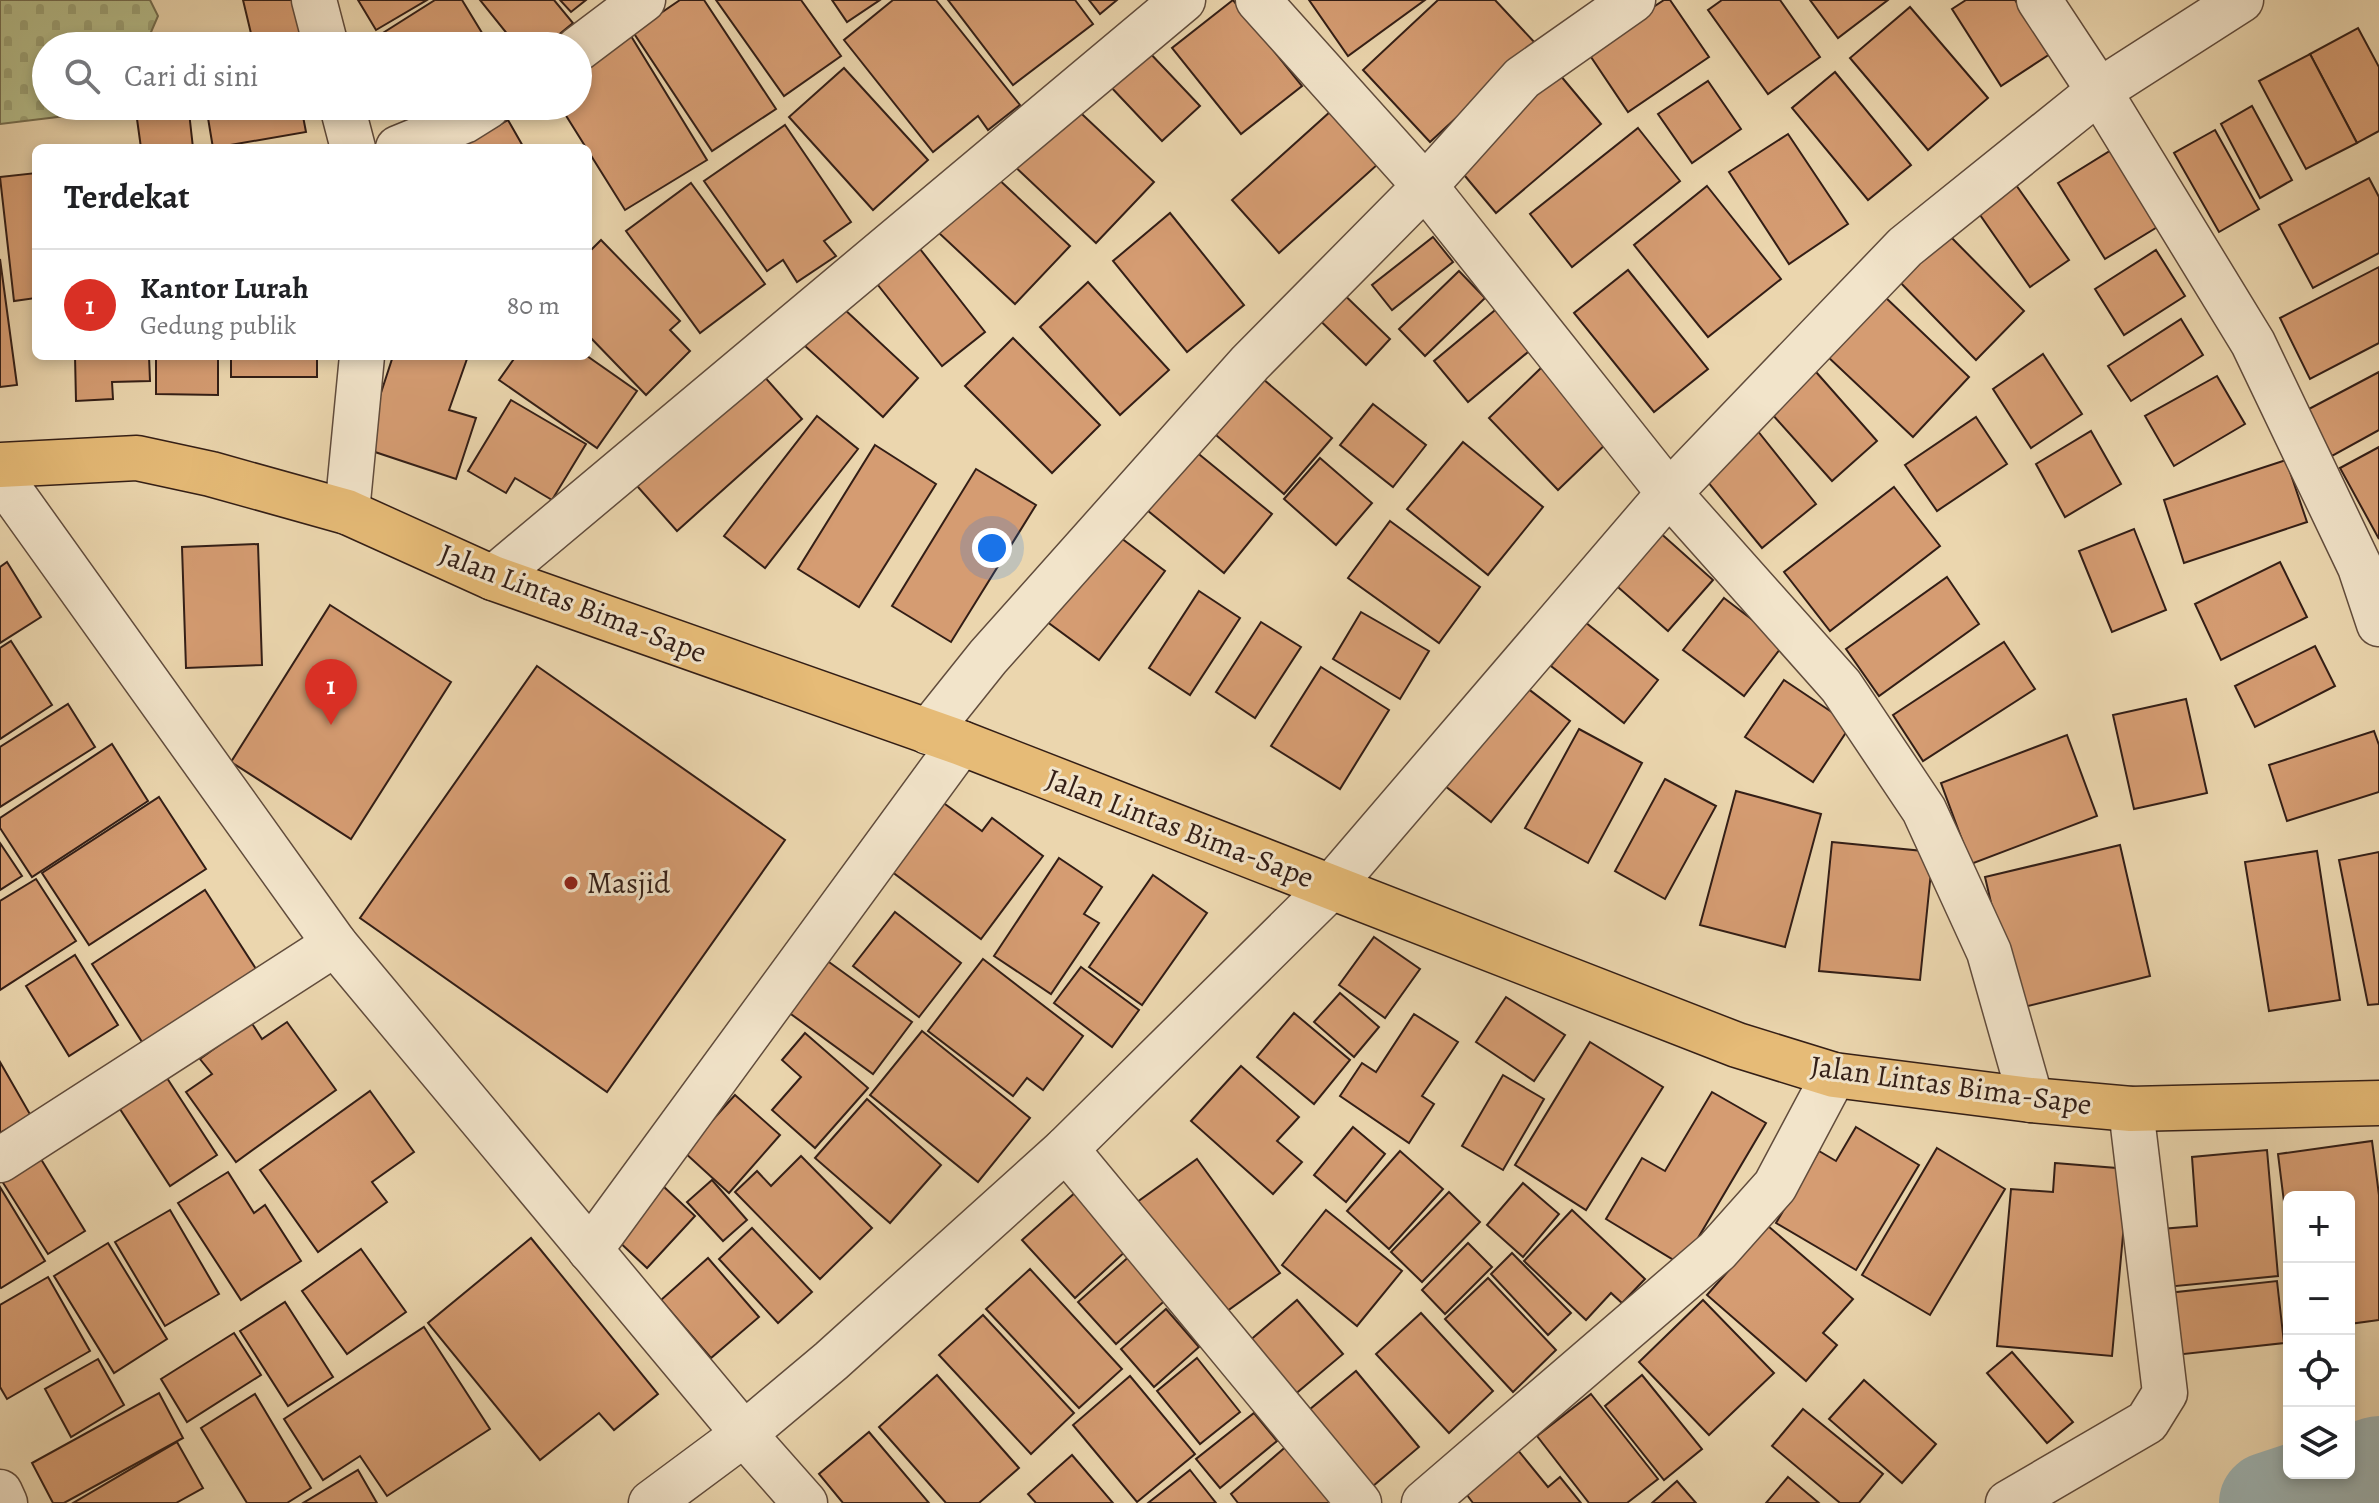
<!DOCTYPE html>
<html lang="id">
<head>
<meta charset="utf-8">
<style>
  :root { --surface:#fff; --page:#f2f2f2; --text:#202124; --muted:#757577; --line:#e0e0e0; --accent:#d93025 }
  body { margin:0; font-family:Alegreya,serif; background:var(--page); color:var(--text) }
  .controls { position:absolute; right:24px; bottom:24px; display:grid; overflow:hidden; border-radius:12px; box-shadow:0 4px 12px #0003 }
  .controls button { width:72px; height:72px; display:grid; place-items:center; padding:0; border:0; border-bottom:2px solid var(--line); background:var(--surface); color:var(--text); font:40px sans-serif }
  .you { position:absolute; left:992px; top:548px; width:28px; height:28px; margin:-20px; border:6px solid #fff; border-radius:50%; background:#1a73e8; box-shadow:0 0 0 12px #1a73e833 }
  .badge { display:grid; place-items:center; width:52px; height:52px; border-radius:50%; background:var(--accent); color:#fff; font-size:26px; font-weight:700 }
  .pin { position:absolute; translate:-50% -66px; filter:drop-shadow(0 2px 4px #0008) }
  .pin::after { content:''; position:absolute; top:42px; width:28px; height:24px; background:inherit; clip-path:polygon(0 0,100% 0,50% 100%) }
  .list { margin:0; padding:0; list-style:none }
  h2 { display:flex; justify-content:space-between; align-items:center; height:104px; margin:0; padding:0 32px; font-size:34px }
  h2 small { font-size:26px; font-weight:400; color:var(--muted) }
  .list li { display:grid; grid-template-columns:52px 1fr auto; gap:24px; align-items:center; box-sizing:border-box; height:112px; padding:0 32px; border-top:2px solid var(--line) }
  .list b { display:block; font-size:30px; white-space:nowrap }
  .list p { margin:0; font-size:26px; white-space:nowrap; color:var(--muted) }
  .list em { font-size:26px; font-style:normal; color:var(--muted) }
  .icon { flex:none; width:44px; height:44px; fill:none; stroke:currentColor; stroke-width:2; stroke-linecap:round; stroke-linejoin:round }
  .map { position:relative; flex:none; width:2379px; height:1503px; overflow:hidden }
  .search { position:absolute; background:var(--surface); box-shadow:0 4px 12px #0003; left:32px; top:32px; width:560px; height:88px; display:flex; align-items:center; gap:20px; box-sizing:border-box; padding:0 28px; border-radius:44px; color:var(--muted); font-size:30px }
  .panel { position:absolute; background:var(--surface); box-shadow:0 4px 12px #0003; left:32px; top:144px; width:560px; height:216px; border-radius:12px }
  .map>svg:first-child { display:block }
</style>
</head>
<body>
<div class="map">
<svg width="2379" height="1503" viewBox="0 0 2379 1503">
  <defs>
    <pattern id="cemetery-stones" width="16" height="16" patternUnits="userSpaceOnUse" patternTransform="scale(2)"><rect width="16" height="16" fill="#b6be8b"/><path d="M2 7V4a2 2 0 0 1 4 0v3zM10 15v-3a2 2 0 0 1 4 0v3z" fill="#9da377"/></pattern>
  </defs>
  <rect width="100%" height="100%" fill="#ebd6ae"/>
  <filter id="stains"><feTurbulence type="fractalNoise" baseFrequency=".0025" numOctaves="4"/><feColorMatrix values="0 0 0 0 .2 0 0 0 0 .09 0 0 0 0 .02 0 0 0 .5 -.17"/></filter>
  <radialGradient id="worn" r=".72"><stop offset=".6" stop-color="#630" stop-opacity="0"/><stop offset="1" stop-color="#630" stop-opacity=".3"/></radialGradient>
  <!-- cemetery -->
  <path fill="url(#cemetery-stones)" stroke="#746e50" stroke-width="2" d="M0,0H150L158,16L145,46H46V106H117L115,110L0,124Z"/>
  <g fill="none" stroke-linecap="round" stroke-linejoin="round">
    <!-- river -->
    <path stroke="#9eb6b6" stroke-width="102" d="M2270,1503L2379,1467"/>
  </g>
  <!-- building -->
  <g fill="#d59c72" stroke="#331e16" stroke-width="2">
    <path d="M243,0H295L305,44L296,46H254Z"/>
    <path d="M358,0H427L376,30Z"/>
    <path d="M435,0H462L490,46H369L367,43Z"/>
    <path d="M480,0H554L573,23L545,46H517Z"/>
    <path d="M560,0H586L571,12Z"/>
    <path d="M680,0H704L776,109L712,151L633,32Z"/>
    <path d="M716,0H801L841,56L784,96Z"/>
    <path d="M832,0H880L847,22Z"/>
    <path d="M893,0H936L1020,105L988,130L978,116L933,152L844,40Z"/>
    <path d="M948,0H1075L1093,24L1013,85Z"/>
    <path d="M1089,0H1117L1100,14Z"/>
    <path d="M1233,0L1302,86L1241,134L1172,48Z"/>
    <path d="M1309,0H1425L1348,56Z"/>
    <path d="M1438,0H1495L1536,44L1430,142L1363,70Z"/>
    <path d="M1664,0H1670L1709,57L1628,112L1587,51Z"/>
    <path d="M1722,0H1780L1820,57L1768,94L1708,10Z"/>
    <path d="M1810,0H1888L1838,38Z"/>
    <path d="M1966,0H2015L2050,54L2001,86L1952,9Z"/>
    <path d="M1910,7L1988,98L1928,150L1850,58Z"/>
    <path d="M2358,28L2379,67V131L2357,143L2310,54Z"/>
    <path d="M631,36L707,160L625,210L560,106H578V69Z"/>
    <path d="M1147,50L1200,106L1162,141L1109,85Z"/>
    <path d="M2310,54L2357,143L2306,169L2259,81Z"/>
    <path d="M844,68L928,160L873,210L789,117Z"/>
    <path d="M1835,72L1911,165L1868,200L1792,108Z"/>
    <path d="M1560,75L1601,124L1496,213L1455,164Z"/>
    <path d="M1708,81L1741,129L1692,163L1658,114Z"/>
    <path d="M1067,100L1154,182L1096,243L1009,161Z"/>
    <path d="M206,106H301L306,132L213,148Z"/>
    <path d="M406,106H442L416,123Z"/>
    <path d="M2252,106L2292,180L2260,198L2221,124Z"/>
    <path d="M1331,111L1378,164L1279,253L1232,200Z"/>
    <path d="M189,112L193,148H141L137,119Z"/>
    <path d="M508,120L524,148H460Z"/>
    <path d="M785,125L851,222L824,241L836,256L797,282L783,260L767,271L704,181Z"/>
    <path d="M1638,128L1680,181L1572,267L1530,214Z"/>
    <path d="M2215,130L2259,209L2219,232L2174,153Z"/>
    <path d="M1788,134L1848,224L1789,264L1729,172Z"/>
    <path d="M2113,149L2159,226L2105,259L2058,183Z"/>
    <path d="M36,173V298L14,301L0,177Z"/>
    <path d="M994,175L1070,246L1015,304L939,233Z"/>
    <path d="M2369,178L2379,197V253L2313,288L2279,225Z"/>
    <path d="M691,183L765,284L700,333L626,231Z"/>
    <path d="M2016,185L2069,260L2030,287L1978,212Z"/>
    <path d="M1707,186L1781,279L1708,337L1634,245Z"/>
    <path d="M1170,213L1244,305L1187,352L1113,261Z"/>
    <path d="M1941,227L2024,311L1976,360L1893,275Z"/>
    <path d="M1433,237L1453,262L1392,310L1372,285Z"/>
    <path d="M601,240L680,321L670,330L690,351L646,395L588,335V253Z"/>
    <path d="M913,240L985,332L942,366L870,275Z"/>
    <path d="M2156,250L2185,296L2124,335L2095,289Z"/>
    <path d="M0,259L17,385L0,387Z"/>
    <path d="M2379,267V343L2310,379L2280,318Z"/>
    <path d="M1628,270L1708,369L1654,412L1574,313Z"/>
    <path d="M1459,271L1485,298L1425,356L1399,329Z"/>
    <path d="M1088,282L1169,370L1120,415L1040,327Z"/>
    <path d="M1331,282L1390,339L1366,365L1306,307Z"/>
    <path d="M1884,296L1969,377L1913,437L1827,356Z"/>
    <path d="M1506,301L1540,342L1468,402L1434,361Z"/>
    <path d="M842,307L918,378L883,417L805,346Z"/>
    <path d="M2181,319L2203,355L2131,401L2108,366Z"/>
    <path d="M1013,338L1100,425L1052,473L965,386Z"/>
    <path d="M2043,354L2082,414L2031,448L1993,389Z"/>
    <path d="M75,356H149L150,381L112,382L113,399L76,401Z"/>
    <path d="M156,356H218V395L156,394Z"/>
    <rect x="231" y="356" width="86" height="21"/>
    <path d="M393,356H468L449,410L476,418L456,479L363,448Z"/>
    <path d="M516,356H587L637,391L597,448L499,380Z"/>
    <path d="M1809,364L1877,441L1832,481L1763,404Z"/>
    <path d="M755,366L802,419L677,531L630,478Z"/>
    <path d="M1542,367L1611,439L1558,490L1489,418Z"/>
    <path d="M2379,372V430L2332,456L2307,410Z"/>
    <path d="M1256,373L1332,438L1284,494L1209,429Z"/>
    <path d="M2217,376L2245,424L2174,466L2145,416Z"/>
    <path d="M511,400L586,444L552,500L515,478L506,493L468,471Z"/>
    <path d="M1373,404L1426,445L1393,487L1340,445Z"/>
    <path d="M817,416L858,449L765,568L724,536Z"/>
    <path d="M1976,417L2007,464L1937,511L1905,465Z"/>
    <path d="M1753,425L1816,504L1762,548L1698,470Z"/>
    <path d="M2091,431L2121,484L2065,517L2036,464Z"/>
    <path d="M1463,442L1543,507L1488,575L1407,509Z"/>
    <path d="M875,445L936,484L859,607L798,569Z"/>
    <path d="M1189,446L1272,514L1224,573L1142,506Z"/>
    <path d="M2379,447V539L2340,468Z"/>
    <path d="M1320,458L1372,503L1336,545L1284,499Z"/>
    <path d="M2286,460L2307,522L2184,563L2164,500Z"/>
    <path d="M976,469L1036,505L951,642L892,606Z"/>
    <path d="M1894,487L1940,546L1830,631L1784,572Z"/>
    <path d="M1390,521L1480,587L1439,643L1348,578Z"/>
    <path d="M2134,529L2166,610L2112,632L2079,551Z"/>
    <path d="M1657,530L1713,580L1668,631L1611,581Z"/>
    <path d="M1113,532L1165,571L1099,660L1046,621Z"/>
    <path d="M258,544L262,665L186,668L182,547Z"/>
    <path d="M7,562L41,617L0,643V567Z"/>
    <path d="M2280,562L2307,617L2221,660L2195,604Z"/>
    <path d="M1947,577L1979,624L1879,696L1846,649Z"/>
    <path d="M1199,591L1240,618L1190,695L1149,668Z"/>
    <path d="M1724,598L1784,644L1744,696L1683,650Z"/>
    <path d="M330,605L451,682L351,839L231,762Z"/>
    <path d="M1361,612L1429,651L1400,699L1333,659Z"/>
    <path d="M1261,622L1301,647L1255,718L1216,692Z"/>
    <path d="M1585,622L1658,680L1624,723L1551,666Z"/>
    <path d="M11,641L52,705L0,739V648Z"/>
    <path d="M2004,642L2035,689L1923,761L1893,715Z"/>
    <path d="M2315,646L2335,686L2255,727L2235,686Z"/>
    <path d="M537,666L785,840L607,1092L360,918Z"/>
    <path d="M1321,667L1389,710L1340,789L1271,746Z"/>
    <path d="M1784,680L1851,725L1813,782L1745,737Z"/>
    <path d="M1518,681L1570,721L1491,822L1440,782Z"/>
    <path d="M2186,699L2207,793L2134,809L2113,715Z"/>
    <path d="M68,704L95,747L0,807V747Z"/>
    <path d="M1579,729L1642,763L1588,863L1525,828Z"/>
    <path d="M2374,731L2379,745V792L2287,821L2269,765Z"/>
    <path d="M2067,735L2097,816L1971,864L1941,783Z"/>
    <path d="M112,744L148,801L32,877L0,828V818Z"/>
    <path d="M1665,779L1716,806L1665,899L1615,871Z"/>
    <path d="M1736,791L1821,814L1785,947L1700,925Z"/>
    <path d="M934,796L982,831L992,818L1043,856L981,939L883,865Z"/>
    <path d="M159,797L206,869L89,945L42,873Z"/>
    <path d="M1832,842L1933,852L1920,980L1819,971Z"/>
    <path d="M0,843L22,876L0,890Z"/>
    <path d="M2120,845L2150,976L2016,1009L1985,877Z"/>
    <path d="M2317,851L2340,1000L2269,1011L2245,862Z"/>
    <path d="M2379,852V1004L2368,1005L2339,860Z"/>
    <path d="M1059,858L1102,887L1084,914L1099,923L1051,994L994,956Z"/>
    <path d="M1153,875L1207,913L1142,1005L1089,967Z"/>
    <path d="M36,879L76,941L0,990V901Z"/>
    <path d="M205,890L258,972L144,1045L92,964Z"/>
    <path d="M895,912L961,963L919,1017L853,966Z"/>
    <path d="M1374,937L1420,969L1385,1018L1339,985Z"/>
    <path d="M75,955L118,1025L69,1056L26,986Z"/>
    <path d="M822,957L912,1022L873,1074L784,1009Z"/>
    <path d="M983,959L1083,1036L1043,1090L1027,1078L1013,1096L928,1031Z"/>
    <path d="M1081,967L1139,1010L1112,1047L1054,1003Z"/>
    <path d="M1340,993L1379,1027L1354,1057L1314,1022Z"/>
    <path d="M1506,997L1565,1035L1534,1081L1476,1042Z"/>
    <path d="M1294,1013L1350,1060L1314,1104L1257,1057Z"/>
    <path d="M1414,1014L1458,1042L1422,1096L1434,1104L1409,1143L1340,1096L1362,1063L1376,1072Z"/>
    <path d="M251,1022L262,1039L287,1022L336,1090L236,1162L186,1092L212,1074L200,1059Z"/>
    <path d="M922,1031L1030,1118L978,1182L870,1095Z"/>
    <path d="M805,1033L868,1088L815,1148L772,1110L801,1077L782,1060Z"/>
    <path d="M1590,1042L1663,1087L1586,1210L1515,1165Z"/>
    <path d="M0,1062L31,1116L0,1133Z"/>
    <path d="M1241,1066L1299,1117L1277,1141L1302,1162L1273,1194L1191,1121Z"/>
    <path d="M165,1075L217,1155L170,1186L118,1106Z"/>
    <path d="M1503,1075L1544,1099L1503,1170L1462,1146Z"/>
    <path d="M370,1091L414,1152L372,1182L387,1202L318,1252L260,1170Z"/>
    <path d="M1712,1092L1766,1123L1682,1265L1606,1219L1642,1158L1665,1171Z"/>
    <path d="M735,1095L780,1135L729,1193L684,1152Z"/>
    <path d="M867,1099L941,1165L890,1223L815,1158Z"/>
    <path d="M1353,1127L1385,1154L1346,1202L1314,1175Z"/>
    <path d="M1856,1127L1919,1165L1856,1270L1776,1223L1819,1151L1836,1161Z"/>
    <path d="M2372,1141L2379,1195V1320L2349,1324V1197H2289V1242L2278,1154Z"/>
    <path d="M1937,1148L2005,1189L1930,1315L1862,1275Z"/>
    <path d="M2267,1150L2278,1276L2166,1287L2161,1229L2197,1226L2192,1157Z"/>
    <path d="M36,1151L85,1231L48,1254L0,1178Z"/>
    <path d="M1400,1151L1443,1189L1389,1249L1347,1211Z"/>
    <path d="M801,1156L872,1228L820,1279L735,1192L757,1171L771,1186Z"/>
    <path d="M1197,1159L1280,1273L1216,1319L1133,1205Z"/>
    <path d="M2055,1163L2129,1169L2112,1356L1997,1346L2011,1189L2053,1192Z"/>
    <path d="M228,1172L254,1213L265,1205L301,1261L241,1300L178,1203Z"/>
    <path d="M712,1180L747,1220L723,1241L687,1202Z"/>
    <path d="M1523,1183L1559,1214L1523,1257L1487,1225Z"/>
    <path d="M663,1186L695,1216L647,1268L614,1237Z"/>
    <path d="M0,1187L45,1261L1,1288L0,1287Z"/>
    <path d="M1077,1191L1129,1248L1075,1298L1022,1240Z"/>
    <path d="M1449,1192L1480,1222L1422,1282L1391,1252Z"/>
    <path d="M170,1210L219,1294L165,1326L115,1242Z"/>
    <path d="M1326,1210L1402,1271L1357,1326L1282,1265Z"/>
    <path d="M1572,1210L1645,1279L1622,1303L1611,1293L1586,1320L1524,1261Z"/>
    <path d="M1768,1226L1853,1299L1823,1333L1837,1345L1806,1381L1707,1295Z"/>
    <path d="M752,1228L812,1292L778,1323L719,1259Z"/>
    <path d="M531,1238L658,1394L614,1430L599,1413L540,1460L428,1323Z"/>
    <path d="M108,1243L167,1339L114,1373L54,1276Z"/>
    <path d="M1468,1243L1492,1267L1445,1314L1422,1290Z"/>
    <path d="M361,1249L406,1312L347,1354L302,1291Z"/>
    <path d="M1512,1253L1571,1313L1548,1335L1491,1274Z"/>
    <path d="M1132,1254L1170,1296L1116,1344L1078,1302Z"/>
    <path d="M708,1258L759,1317L711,1358L661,1300Z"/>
    <path d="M1030,1269L1122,1369L1079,1408L986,1309Z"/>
    <path d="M48,1277L90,1351L7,1399L0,1387V1305Z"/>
    <path d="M1488,1278L1556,1350L1513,1392L1445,1319Z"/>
    <path d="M2277,1281L2284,1343L2175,1355L2168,1293Z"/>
    <path d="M1297,1300L1343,1354L1287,1401L1241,1348Z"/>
    <path d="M1703,1300L1774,1373L1709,1435L1639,1362Z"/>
    <path d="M285,1302L333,1377L288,1406L240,1331Z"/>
    <path d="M1166,1309L1199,1347L1154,1387L1121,1349Z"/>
    <path d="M1421,1313L1493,1391L1449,1433L1376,1354Z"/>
    <path d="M983,1315L1074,1413L1031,1454L939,1355Z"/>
    <path d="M424,1327L490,1429L387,1496L360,1456L323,1480L284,1419Z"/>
    <path d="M234,1333L261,1375L187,1422L161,1379Z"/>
    <path d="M2012,1352L2073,1422L2047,1443L1987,1373Z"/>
    <path d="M1197,1358L1240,1412L1200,1444L1157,1391Z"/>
    <path d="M98,1359L124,1405L71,1437L45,1389Z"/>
    <path d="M1356,1371L1419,1447L1366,1492L1303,1415Z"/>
    <path d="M937,1375L1019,1468L979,1503H946L879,1427Z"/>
    <path d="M1642,1375L1702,1449L1664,1480L1605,1406Z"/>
    <path d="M1130,1376L1195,1454L1137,1502L1073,1425Z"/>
    <path d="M1864,1380L1936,1444L1902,1483L1829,1419Z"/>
    <path d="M159,1393L183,1438L64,1503H53L32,1463Z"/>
    <path d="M255,1394L311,1488L287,1503H247L201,1428Z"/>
    <path d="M1591,1394L1658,1479L1627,1503H1589L1537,1436Z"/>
    <path d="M1803,1409L1883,1474L1859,1503H1840L1772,1446Z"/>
    <path d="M1254,1413L1277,1441L1220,1488L1196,1459Z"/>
    <path d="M869,1432L929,1503H843L819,1474Z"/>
    <path d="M177,1442L203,1488L176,1503H73Z"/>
    <path d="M1289,1444L1339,1503H1238L1231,1494Z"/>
    <path d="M1517,1449L1548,1487L1560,1477L1581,1503H1473L1464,1491Z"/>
    <path d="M1072,1455L1113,1503H1036L1028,1494Z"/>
    <path d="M358,1470L377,1503H303Z"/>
    <path d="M1190,1470L1216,1503H1148Z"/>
    <path d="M1788,1477L1819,1503H1766Z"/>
    <path d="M1677,1481L1696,1503H1652Z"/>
  </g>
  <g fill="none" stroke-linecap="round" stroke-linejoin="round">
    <!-- minor casing -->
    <g stroke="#614c3c" stroke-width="47">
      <g id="minor">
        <path d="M314,0L326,46"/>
        <path d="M1258,0L1425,186L1669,493L1841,686L1924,810L1989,952L2031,1100"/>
        <path d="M2039,0L2099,91L2253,343L2360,567L2379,624"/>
        <path d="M578,49L643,0"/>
        <path d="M342,106L353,148"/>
        <path d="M398,148L464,121L488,106"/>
        <path d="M0,476L335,944L744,1434L805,1503"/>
        <path d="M347,512L362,356"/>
        <path d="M493,578L1183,0"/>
        <path d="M928,732L988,657L1250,363L1425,186L1522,78L1633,0"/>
        <path d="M1331,887L1669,493L1905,247L2099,91L2241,0"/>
        <path d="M1066,1149L1359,1503"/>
        <path d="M0,1160L335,944"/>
        <path d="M590,1250L961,743"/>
        <path d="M0,1492L5,1503"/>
        <path d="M1424,1503L1717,1251L1775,1186L1834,1075"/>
      </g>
    </g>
    <!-- tertiary casing -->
    <g stroke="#614c3c" stroke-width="47">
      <g id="tertiary">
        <path d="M651,1503L744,1434L831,1361L1066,1149L1331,887"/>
        <path d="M2008,1503L2147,1422L2165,1393L2131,1109"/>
      </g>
    </g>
    <!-- trunk casing -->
    <g stroke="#331e16" stroke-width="47">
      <path id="trunk" d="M0,465L137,458L211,474L347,512L493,578L961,743L1737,1045L1834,1075L2031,1100L2131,1109L2379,1103"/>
    </g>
    <!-- minor -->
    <use href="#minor" stroke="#f2e4ca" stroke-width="44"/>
    <!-- tertiary -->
    <use href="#tertiary" stroke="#f2e4ca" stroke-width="44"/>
    <!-- trunk -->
    <use href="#trunk" stroke="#e6bb77" stroke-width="44"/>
  </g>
  <!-- markers -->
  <circle fill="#8f2418" stroke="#f2e4ca" stroke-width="3" cx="571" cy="883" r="8"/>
  <g text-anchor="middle" stroke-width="6" stroke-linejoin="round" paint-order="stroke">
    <!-- street labels -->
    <g font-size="30" fill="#331e16" stroke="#f2e4ca">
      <text transform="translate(573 603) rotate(21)" y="10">Jalan Lintas Bima-Sape</text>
      <text transform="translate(1180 828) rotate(21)" y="10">Jalan Lintas Bima-Sape</text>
      <text transform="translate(1951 1085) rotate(8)" y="10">Jalan Lintas Bima-Sape</text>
    </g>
    <!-- poi labels -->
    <g font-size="30" fill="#331e16" stroke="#f2e4ca" text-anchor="start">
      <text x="587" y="893">Masjid</text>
    </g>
  </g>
  <rect width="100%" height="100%" filter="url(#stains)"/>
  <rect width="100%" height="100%" fill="url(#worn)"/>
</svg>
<div class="controls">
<button>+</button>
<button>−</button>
<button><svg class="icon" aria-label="locate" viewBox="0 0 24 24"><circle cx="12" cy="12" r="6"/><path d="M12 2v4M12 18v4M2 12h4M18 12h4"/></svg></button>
<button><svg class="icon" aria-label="layers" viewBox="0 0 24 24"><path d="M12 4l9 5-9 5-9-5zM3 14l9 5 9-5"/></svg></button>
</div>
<div class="you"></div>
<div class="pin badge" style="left:331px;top:725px">1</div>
<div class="search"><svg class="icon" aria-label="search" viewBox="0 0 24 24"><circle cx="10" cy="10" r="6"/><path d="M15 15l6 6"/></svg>Cari di sini</div>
<section class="panel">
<h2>Terdekat<small></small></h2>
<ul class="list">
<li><span class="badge">1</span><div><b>Kantor Lurah</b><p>Gedung publik</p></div><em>80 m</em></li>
</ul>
</section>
</div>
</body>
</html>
